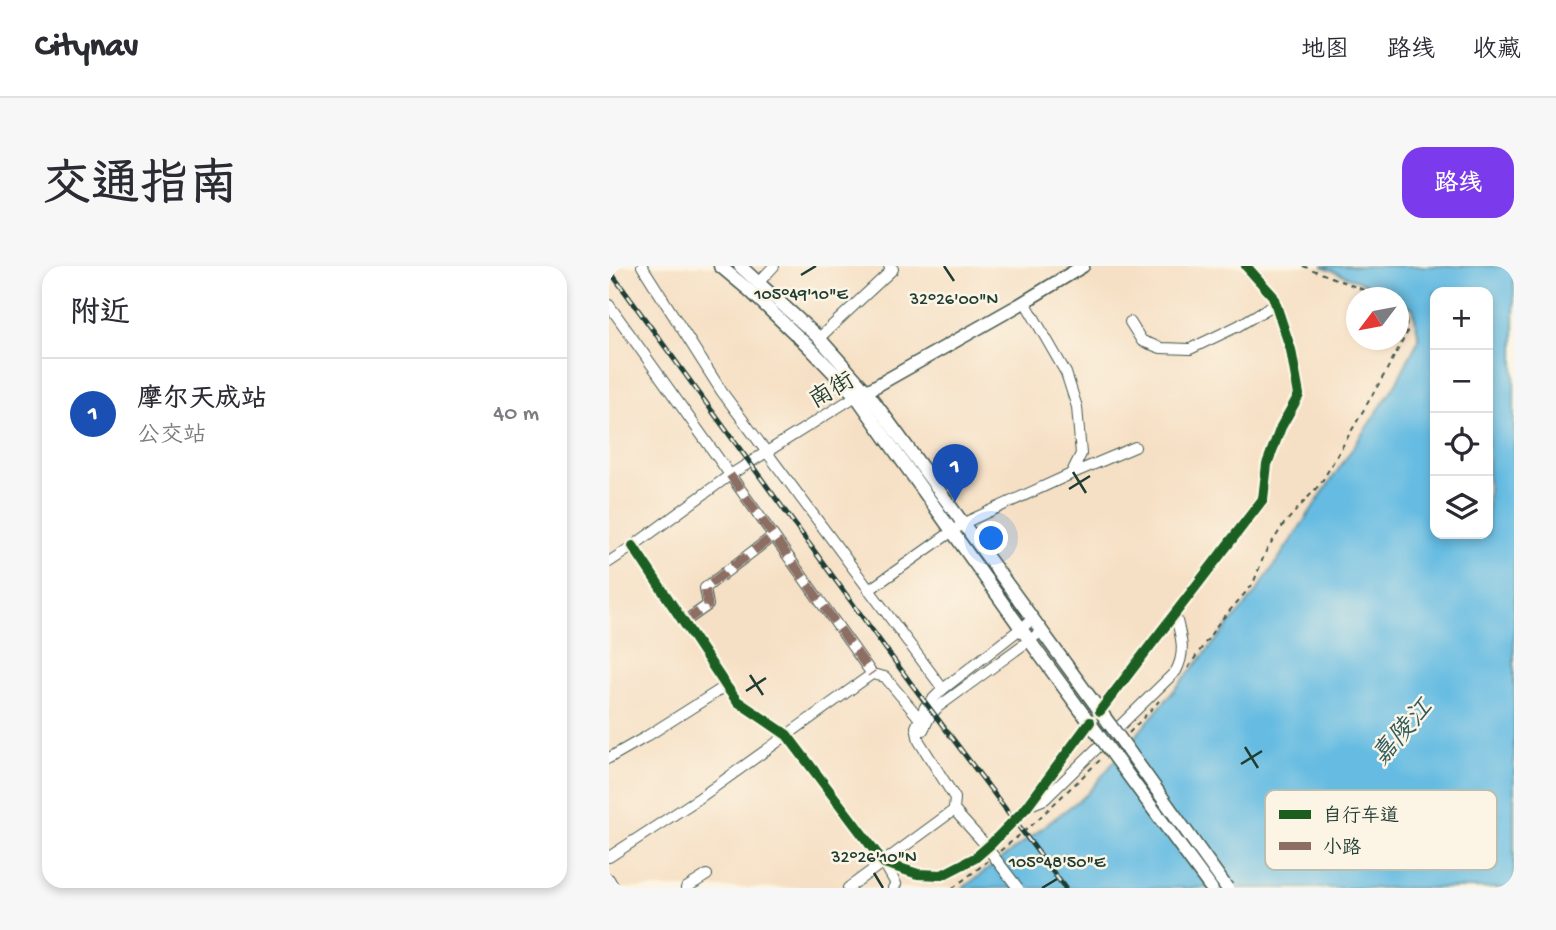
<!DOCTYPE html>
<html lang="zh">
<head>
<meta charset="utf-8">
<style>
  :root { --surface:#fff; --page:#f7f7f7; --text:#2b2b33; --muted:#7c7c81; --line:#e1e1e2; --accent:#7c3aed }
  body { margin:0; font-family:"Gochi Hand","LXGW WenKai TC",sans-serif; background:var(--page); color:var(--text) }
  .controls { position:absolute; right:21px; top:21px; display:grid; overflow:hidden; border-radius:14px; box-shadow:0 4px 10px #0003 }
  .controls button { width:63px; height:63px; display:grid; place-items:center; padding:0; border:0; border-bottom:2px solid var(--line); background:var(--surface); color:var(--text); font:35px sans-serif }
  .compass { position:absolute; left:737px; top:21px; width:63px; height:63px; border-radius:50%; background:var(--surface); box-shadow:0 4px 10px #0003; rotate:238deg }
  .you { position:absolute; left:383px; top:273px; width:24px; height:24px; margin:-18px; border:5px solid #fff; border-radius:50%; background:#1a73e8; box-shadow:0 0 0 10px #1a73e833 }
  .badge { display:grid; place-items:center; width:46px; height:46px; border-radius:50%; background:var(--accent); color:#fff; font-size:23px; font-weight:700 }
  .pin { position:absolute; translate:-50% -58px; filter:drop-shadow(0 2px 4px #0008) }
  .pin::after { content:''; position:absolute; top:37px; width:24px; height:21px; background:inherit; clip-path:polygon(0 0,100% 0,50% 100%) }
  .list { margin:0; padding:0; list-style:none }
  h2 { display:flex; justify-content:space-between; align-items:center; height:91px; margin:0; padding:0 28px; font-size:30px }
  h2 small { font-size:23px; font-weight:400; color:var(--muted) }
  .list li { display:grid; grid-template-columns:46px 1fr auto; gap:21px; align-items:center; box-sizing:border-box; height:112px; padding:0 28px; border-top:2px solid var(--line) }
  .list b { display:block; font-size:26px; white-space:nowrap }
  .list p { margin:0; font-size:23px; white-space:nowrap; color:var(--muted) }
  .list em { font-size:23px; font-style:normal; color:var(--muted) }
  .icon { flex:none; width:38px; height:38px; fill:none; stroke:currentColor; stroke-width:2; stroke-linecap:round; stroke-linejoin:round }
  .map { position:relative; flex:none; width:905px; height:622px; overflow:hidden; border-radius:21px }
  header { display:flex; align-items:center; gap:42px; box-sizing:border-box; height:98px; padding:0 35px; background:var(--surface); border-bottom:2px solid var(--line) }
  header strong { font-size:33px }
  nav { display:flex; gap:38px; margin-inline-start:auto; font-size:24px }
  .intro { display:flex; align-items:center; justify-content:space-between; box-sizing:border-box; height:168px; padding:0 42px }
  h1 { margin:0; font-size:49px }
  .button { padding:18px 32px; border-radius:21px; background:var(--accent); color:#fff; font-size:24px; font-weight:700 }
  main { display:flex; gap:42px; padding:0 42px }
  aside { flex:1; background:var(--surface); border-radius:21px; box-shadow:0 4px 10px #0003 }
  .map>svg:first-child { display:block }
</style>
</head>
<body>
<header>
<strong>Citynav</strong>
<nav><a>地图</a><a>路线</a><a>收藏</a></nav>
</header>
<div class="intro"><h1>交通指南</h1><a class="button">路线</a></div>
<main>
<aside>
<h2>附近<small></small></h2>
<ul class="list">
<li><span class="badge" style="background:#1a4fb4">1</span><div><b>摩尔天成站</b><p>公交站</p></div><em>40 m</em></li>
</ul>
</aside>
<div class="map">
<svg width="905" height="622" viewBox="0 0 905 622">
  <rect width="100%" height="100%" fill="#fcf5e5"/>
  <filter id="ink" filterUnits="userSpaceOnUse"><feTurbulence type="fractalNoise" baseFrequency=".0143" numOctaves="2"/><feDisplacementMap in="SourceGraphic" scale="14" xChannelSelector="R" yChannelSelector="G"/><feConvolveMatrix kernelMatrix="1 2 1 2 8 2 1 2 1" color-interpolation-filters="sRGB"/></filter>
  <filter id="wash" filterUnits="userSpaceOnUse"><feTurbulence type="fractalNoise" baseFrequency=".00686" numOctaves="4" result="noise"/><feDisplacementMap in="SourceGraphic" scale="28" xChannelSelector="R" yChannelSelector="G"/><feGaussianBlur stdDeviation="1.57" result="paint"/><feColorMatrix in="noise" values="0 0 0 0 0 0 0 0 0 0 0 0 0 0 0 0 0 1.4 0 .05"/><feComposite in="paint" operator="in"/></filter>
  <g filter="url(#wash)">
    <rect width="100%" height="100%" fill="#f6e0c5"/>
    <!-- water -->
    <path fill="#65bbe2" stroke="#427c8b" stroke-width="2" fill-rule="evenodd" d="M713,0H905V622H354L478,528L646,328L786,119L810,73L804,42L790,35V32L783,31L758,19ZM826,26H879V268H826Z"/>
  </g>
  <g filter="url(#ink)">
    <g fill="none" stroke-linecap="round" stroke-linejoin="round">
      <!-- minor casing -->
      <g stroke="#3f554a" stroke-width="12">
        <g id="minor">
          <path d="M33,0L113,126L334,423"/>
          <path d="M150,16L165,0"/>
          <path d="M416,36L457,107L468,141L472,188L462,208"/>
          <path d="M0,39L263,408L276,411L316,459"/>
          <path d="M521,56L533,75L552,82L581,83L629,60L666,38"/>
          <path d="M210,72L284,3L280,0"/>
          <path d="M24,280L117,420L128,435L178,469L275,597L287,618L284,622"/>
          <path d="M0,296L24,280L121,209L247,130"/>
          <path d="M260,324L355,257L462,208L526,181"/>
          <path d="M75,356L99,339L96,322L164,270"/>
          <path d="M491,445L654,233L658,198L672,161L690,129L682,84L664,30L637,0"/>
          <path d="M314,464L321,450L329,441L433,365"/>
          <path d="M0,492L35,472L117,420"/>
          <path d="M419,540L436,533L567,405C578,384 571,368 566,347"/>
          <path d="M373,575L345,544L346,532L310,475L307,461L316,441L334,423L424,353"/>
          <path d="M0,591L89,533L263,408"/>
          <path d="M275,597C291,602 316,613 333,609C337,608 343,604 347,602C406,571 442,508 481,456"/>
          <path d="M0,613L5,622"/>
          <path d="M77,622L98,609"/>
          <path d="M239,622L345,544"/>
        </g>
      </g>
      <!-- major casing -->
      <g stroke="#3f554a" stroke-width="15">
        <g id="major">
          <path d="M111,0L141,25L200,81L247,130L428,385L489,468"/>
          <path d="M131,0L210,72L258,126L502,460"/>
          <path d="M251,129L410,39L474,0"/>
        </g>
      </g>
      <!-- path -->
      <g stroke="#3f554a" stroke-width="2" stroke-dasharray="5 5" stroke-linecap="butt">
        <path d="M694,0L775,32"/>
        <path d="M579,402L609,358L644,318L656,287L675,258L712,217L775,109L798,67L797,51L790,39"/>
        <path d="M520,467L550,435"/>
        <path d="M391,585L423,559L493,492"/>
        <path d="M344,622L379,595"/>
      </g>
      <!-- minor -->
      <use href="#minor" stroke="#fff" stroke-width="10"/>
      <!-- major -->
      <use href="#major" stroke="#fff" stroke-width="12"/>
      <!-- rail casing -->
      <g stroke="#1f3d34" stroke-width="5">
        <path id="rail" d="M0,4L301,416L456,622"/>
      </g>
      <!-- rail -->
      <use href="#rail" stroke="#fcf5e5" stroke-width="2.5" stroke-dasharray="8" stroke-linecap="butt"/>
      <!-- minor-bridge casing -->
      <g stroke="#3f554a" stroke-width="12" stroke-linecap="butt">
        <path id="minor-bridge" d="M373,575L409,622"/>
      </g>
      <!-- major-bridge casing -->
      <g stroke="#3f554a" stroke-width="15" stroke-linecap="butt">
        <g id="major-bridge">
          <path d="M502,460L618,622"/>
          <path d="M489,468L602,622"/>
        </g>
      </g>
      <!-- minor-bridge -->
      <use href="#minor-bridge" stroke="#fff" stroke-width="10"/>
      <!-- major-bridge -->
      <use href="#major-bridge" stroke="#fff" stroke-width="12"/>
      <!-- quiet -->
      <g stroke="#8d6e63" stroke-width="9" stroke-dasharray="18 9" stroke-linecap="butt">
        <path d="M121,209L263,408"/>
        <path d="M75,356L99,339L96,322L164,270"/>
      </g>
      <!-- cycleway casing -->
      <g stroke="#fcf5e5" stroke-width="15">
        <g id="cycleway">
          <path d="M24,280L117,420L128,435L178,469L275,597L309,608L333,609L366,592L382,578L418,541L481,456"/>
          <path d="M491,445L654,233L658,198L672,161L690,129L682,84L664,30L637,0"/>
        </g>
      </g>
      <!-- cycleway -->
      <use href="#cycleway" stroke="#1b5e20" stroke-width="10"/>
    </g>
  </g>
  <!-- ticks -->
  <path fill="none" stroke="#1f3d34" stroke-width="2.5" d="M335,0L345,15M192,9L207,0M464,206L477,227M460,223L481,210M141,409L154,429M137,425L157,412M636,481L649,502M632,498L653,485M265,607L274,622M433,622L448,613"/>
  <g text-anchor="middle" stroke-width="5" stroke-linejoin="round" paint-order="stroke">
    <!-- street labels -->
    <g font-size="24" fill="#1f3d34" stroke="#fcf5e5">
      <text transform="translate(222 123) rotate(-30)" y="8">南街</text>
    </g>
    <!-- water labels -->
    <g font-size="26" font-style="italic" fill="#305c60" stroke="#fcf5e5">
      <text transform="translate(792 465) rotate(-49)" y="9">嘉陵江</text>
    </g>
  </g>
  <!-- legend -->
  <rect x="656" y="524" width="232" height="80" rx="10" fill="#fcf5e5" stroke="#babeb0" stroke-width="2"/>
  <rect x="670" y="544" width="32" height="9" fill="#1b5e20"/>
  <rect x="670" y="576" width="32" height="8" fill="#8d6e63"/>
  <g font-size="19" fill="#1f3d34">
    <text x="714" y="555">自行车道</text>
    <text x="714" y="587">小路</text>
  </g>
  <g font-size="18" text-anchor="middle" fill="#1f3d34" stroke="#fcf5e5" stroke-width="5" stroke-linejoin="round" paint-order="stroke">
    <text x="192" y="33">105°49'10"E</text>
    <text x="345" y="38">32°26'00"N</text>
    <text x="265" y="596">32°26'10"N</text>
    <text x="448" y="601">105°48'50"E</text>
  </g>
</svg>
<div class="controls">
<button>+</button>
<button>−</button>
<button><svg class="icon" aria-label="locate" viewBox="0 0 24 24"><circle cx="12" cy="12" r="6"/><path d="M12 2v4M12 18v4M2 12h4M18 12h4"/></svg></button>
<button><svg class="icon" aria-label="layers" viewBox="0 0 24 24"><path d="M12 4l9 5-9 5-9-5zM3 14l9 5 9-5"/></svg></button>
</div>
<svg class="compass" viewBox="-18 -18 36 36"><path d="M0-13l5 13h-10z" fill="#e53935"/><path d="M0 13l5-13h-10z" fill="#7c7c81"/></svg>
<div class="you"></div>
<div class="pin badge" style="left:346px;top:236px;background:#1a4fb4">1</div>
</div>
</main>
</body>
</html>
